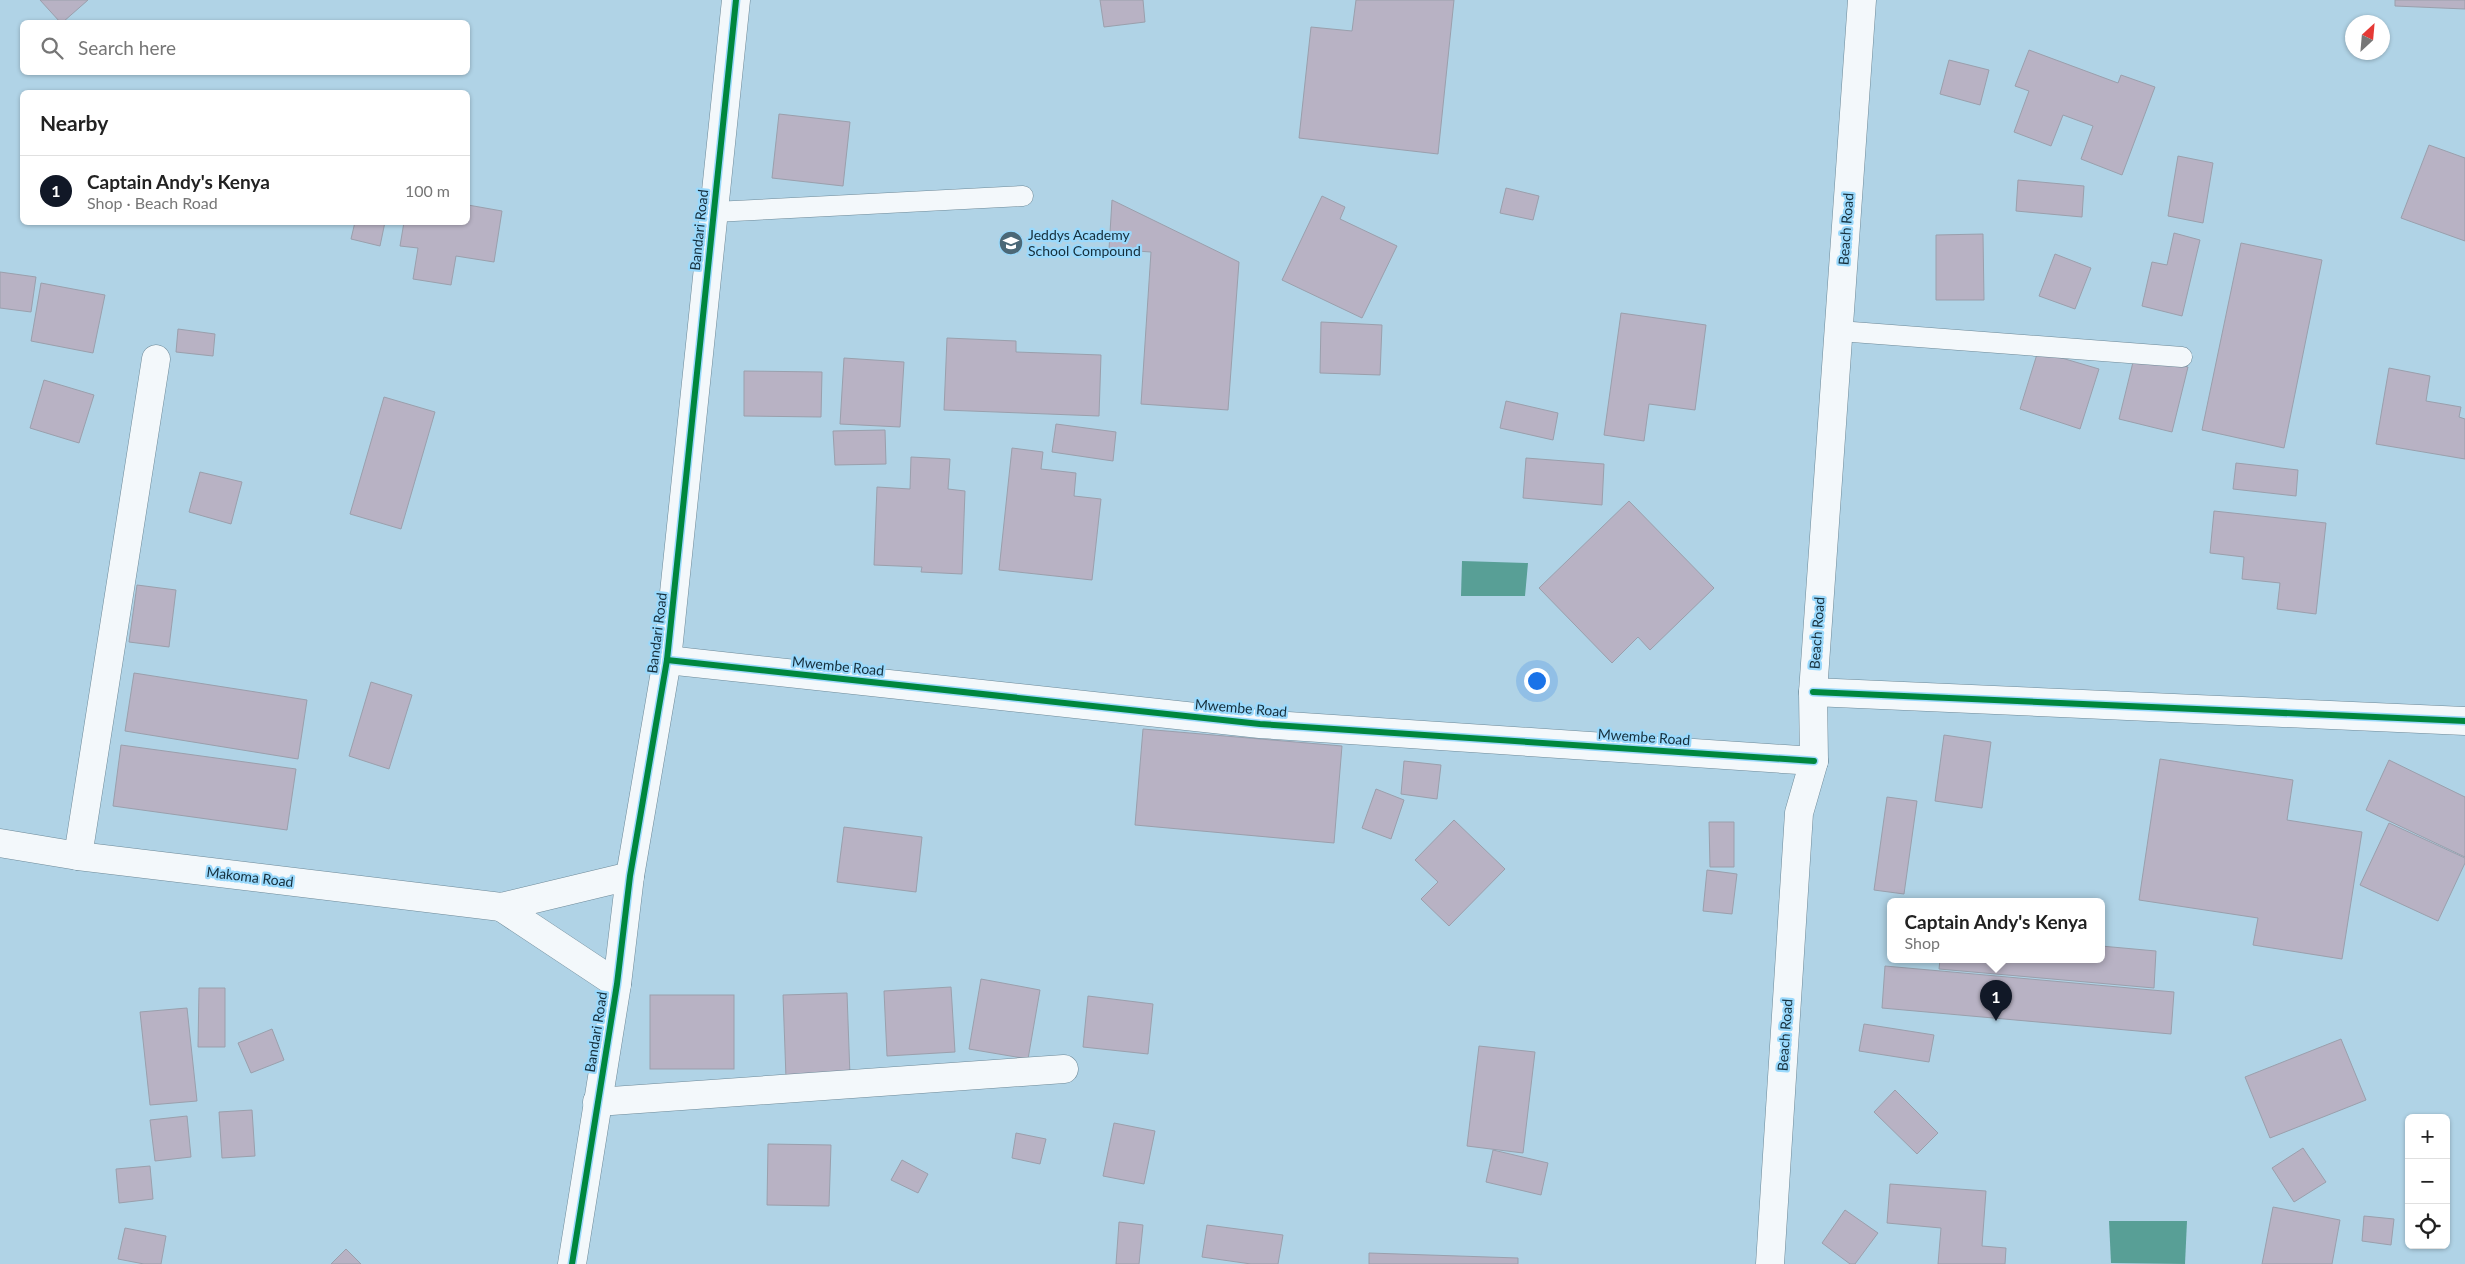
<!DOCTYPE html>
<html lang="en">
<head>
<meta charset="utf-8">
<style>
  :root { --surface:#fff; --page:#f6f6f6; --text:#222; --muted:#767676; --line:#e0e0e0; --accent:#111827 }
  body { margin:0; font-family:Lato,sans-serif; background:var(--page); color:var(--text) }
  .controls { position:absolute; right:15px; bottom:15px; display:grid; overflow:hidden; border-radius:8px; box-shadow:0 1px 4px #0004 }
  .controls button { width:45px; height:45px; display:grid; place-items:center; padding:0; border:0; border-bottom:1px solid var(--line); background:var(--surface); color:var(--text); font:25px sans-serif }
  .compass { position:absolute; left:2345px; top:15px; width:45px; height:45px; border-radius:50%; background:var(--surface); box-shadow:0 1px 4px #0004; rotate:26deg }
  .you { position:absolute; left:1536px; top:680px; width:18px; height:18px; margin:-12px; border:4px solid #fff; border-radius:50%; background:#1a73e8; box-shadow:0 0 0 8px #1a73e833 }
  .badge { display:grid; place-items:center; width:32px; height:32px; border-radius:50%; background:var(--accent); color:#fff; font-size:16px; font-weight:700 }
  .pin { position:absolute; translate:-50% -41px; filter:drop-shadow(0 1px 2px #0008) }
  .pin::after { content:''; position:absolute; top:26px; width:18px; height:15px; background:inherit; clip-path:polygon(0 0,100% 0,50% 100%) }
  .popup { position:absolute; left:1887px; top:898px; width:218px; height:65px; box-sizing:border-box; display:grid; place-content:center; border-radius:8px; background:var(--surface); filter:drop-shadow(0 1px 4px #0005); font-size:16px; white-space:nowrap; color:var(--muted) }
  .popup b { font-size:19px; color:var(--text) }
  .popup::after { content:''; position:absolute; left:50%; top:100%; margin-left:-10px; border:10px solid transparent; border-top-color:var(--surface) }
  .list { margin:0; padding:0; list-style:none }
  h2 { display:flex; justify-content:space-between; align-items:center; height:65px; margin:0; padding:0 20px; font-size:21px }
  h2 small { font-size:16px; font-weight:400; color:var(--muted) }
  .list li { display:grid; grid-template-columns:32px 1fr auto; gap:15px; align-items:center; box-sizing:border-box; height:70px; padding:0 20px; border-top:1px solid var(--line) }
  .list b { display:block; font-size:19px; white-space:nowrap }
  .list p { margin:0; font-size:16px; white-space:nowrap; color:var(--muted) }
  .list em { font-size:16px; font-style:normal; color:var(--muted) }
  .icon { flex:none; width:28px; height:28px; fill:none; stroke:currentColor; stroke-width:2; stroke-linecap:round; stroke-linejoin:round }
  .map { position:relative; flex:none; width:2465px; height:1264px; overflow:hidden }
  .search { position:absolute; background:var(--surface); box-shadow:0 1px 4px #0004; left:20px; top:20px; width:450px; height:55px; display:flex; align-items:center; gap:12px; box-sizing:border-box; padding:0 18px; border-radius:8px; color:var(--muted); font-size:19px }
  .panel { position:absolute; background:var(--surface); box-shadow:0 1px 4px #0004; left:20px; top:90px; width:450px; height:135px; border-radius:8px }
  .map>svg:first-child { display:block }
</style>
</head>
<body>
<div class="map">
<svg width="2465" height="1264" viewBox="0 0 2465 1264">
  <rect width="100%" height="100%" fill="#b0d3e6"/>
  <!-- water -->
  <g fill="#589f96">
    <path d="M1462,561L1528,563L1525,596H1461Z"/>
    <path d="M2109,1221H2187L2185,1264L2111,1263Z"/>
  </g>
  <!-- building -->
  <g fill="#b8b2c4" stroke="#9a9fac">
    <path d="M40,0H88L63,22H60Z"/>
    <path d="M1100,0H1143L1145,22L1104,27Z"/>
    <path d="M1356,0H1454L1438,154L1299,138L1311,27L1352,31Z"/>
    <path d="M2395,0H2465V9L2395,6Z"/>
    <path d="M2029,50L2118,83L2121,75L2155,87L2122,175L2081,159L2093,126L2063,115L2051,146L2014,132L2029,91L2015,86Z"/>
    <path d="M1949,60L1989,70L1980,105L1940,94Z"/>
    <path d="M779,114L850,122L843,186L772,178Z"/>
    <path d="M2429,145L2465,158V241L2401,218Z"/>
    <path d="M2178,156L2213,163L2203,223L2168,216Z"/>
    <path d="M2018,180L2084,186L2082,217L2016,211Z"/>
    <path d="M1506,188L1539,196L1533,220L1500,213Z"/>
    <path d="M1322,196L1345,207L1340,219L1397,246L1362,318L1282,280Z"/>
    <path d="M1112,200L1239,262L1228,410L1141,404L1151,252L1109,249Z"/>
    <path d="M468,205L502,211L494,262L456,256L451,285L413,279L418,248L400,246L404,222H468Z"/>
    <path d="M355,222H385L380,246L351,239Z"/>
    <path d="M2174,233L2200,240L2182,316L2142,306L2152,262L2167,265Z"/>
    <path d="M1983,234L1984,300H1936V235Z"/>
    <path d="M2241,243L2322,260L2284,448L2202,430Z"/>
    <path d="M2055,254L2091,268L2075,309L2039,296Z"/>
    <path d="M0,272L36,277L31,312L0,308Z"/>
    <path d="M41,283L105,295L93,353L31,341Z"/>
    <path d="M1621,313L1706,325L1695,410L1649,404L1644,441L1604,435Z"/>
    <path d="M1321,322L1382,325L1380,375L1320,373Z"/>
    <path d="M178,329L215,334L213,356L176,352Z"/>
    <path d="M947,338L1016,341V352L1101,355L1099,416L944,410Z"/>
    <path d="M2038,351L2099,369L2080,429L2020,409Z"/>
    <path d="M2135,354L2188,367L2172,432L2119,419Z"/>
    <path d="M844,358L904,362L900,427L840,424Z"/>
    <path d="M2389,368L2430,376L2426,401L2461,407L2459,417L2465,419V459L2376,444Z"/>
    <path d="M744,371L822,372L821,417L744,416Z"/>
    <path d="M44,380L94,395L79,443L30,428Z"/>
    <path d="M384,397L435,412L401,529L350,514Z"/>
    <path d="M1506,401L1558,413L1553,440L1500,428Z"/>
    <path d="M1056,424L1116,432L1113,461L1052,452Z"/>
    <path d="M885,430L886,464L835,465L833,431Z"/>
    <path d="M1012,448L1043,452L1041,469L1076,473L1074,496L1101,499L1092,580L999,570Z"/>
    <path d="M911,457L950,459L948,489L965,491L962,574L921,572L922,567L874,565L877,487L910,489Z"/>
    <path d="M1526,458L1604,464L1602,505L1523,498Z"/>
    <path d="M2236,463L2298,470L2296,496L2233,489Z"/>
    <path d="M200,472L242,482L231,524L189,512Z"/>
    <path d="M1629,501L1714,588L1650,650L1638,637L1612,663L1539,588Z"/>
    <path d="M2214,511L2326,523L2316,614L2277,609L2280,583L2242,579L2244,557L2210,553Z"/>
    <path d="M137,585L176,590L169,647L129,642Z"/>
    <path d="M134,673L307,700L298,759L125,731Z"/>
    <path d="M371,682L412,695L389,769L349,756Z"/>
    <path d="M1143,729L1342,746L1334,843L1135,825Z"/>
    <path d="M1944,735L1991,742L1982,808L1935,801Z"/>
    <path d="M121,745L296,769L287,830L113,806Z"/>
    <path d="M2160,759L2293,780L2287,820L2362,832L2342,959L2253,945L2258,918L2139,900Z"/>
    <path d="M2389,760L2465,797V857L2366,810Z"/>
    <path d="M1404,761L1441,765L1437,799L1401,794Z"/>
    <path d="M1376,789L1404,800L1391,839L1362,828Z"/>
    <path d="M1887,797L1917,801L1904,894L1874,890Z"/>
    <path d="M1454,820L1505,869L1449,926L1421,899L1438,882L1415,860Z"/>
    <path d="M1709,822H1734V867H1710Z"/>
    <path d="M2389,823L2465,858V863L2438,921L2360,885Z"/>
    <path d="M844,827L922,837L916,892L837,882Z"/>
    <path d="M1707,870L1737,874L1732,914L1703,911Z"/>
    <path d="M2101,946L2156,951L2154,988L1939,969L1940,960H2101Z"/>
    <path d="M1885,966L2174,992L2171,1034L1882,1008Z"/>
    <path d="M981,979L1040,990L1028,1059L969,1049Z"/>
    <path d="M951,987L955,1052L887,1056L884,991Z"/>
    <path d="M199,988H225V1047H198Z"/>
    <path d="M847,993L850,1076L786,1078L783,995Z"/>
    <rect x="650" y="995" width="84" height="74"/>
    <path d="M1088,996L1153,1004L1148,1054L1083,1047Z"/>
    <path d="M187,1008L197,1101L150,1105L140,1012Z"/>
    <path d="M1864,1024L1934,1035L1929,1062L1859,1051Z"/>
    <path d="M272,1029L284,1060L251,1073L238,1043Z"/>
    <path d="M2341,1039L2366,1100L2270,1138L2245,1077Z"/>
    <path d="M1479,1046L1535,1052L1523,1153L1467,1146Z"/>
    <path d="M1895,1090L1938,1133L1917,1154L1874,1112Z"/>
    <path d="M252,1110L255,1156L222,1158L219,1112Z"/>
    <path d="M187,1116L191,1157L155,1161L150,1120Z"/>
    <path d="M1114,1123L1155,1131L1144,1184L1103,1176Z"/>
    <path d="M1016,1133L1046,1139L1040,1164L1012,1158Z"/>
    <path d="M768,1144L831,1145L829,1206L767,1205Z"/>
    <path d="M2303,1148L2326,1182L2294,1202L2272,1168Z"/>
    <path d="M1493,1150L1548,1163L1541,1195L1486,1182Z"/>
    <path d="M902,1160L928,1174L918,1193L891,1180Z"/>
    <path d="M150,1166L153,1199L119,1203L116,1169Z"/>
    <path d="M1890,1184L1986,1191L1982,1246L2006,1248L2005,1264H1938L1941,1228L1887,1223Z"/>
    <path d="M2273,1207L2340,1220L2332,1264H2262Z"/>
    <path d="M1845,1210L1878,1233L1855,1264H1850L1822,1243Z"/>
    <path d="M2364,1216L2394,1219L2391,1245L2362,1241Z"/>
    <path d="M1119,1222L1143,1225L1139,1264H1116Z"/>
    <path d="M1207,1225L1283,1235L1278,1264H1251L1202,1257Z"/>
    <path d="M125,1228L166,1236L161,1264H144L118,1259Z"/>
    <path d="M346,1249L361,1264H331Z"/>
    <path d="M1369,1253L1518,1258V1264H1369Z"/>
  </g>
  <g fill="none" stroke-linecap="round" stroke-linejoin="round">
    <!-- lane casing -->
    <g stroke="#6d8998" stroke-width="21">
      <g id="lane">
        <path d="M714,212L1023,196"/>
        <path d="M1839,331L2182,357"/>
      </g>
    </g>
    <!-- street casing -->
    <g stroke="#6d8998" stroke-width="29">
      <g id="street">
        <path d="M667,660L1260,724L1814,761"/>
        <path d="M1813,692L2465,721"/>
        <path d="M0,843L78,856L501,907L630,876"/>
        <path d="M78,856L156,359"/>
        <path d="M501,907L617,984"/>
        <path d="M597,1102L1064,1069"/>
        <path d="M572,1264L617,984L630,876L667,660L736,0"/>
      </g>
    </g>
    <!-- secondary casing -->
    <g stroke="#6d8998" stroke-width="29">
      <path id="secondary" d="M1770,1264L1799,813L1814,761L1813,692L1862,0"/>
    </g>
    <!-- lane -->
    <use href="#lane" stroke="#f3f8fb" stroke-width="20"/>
    <!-- street -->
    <use href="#street" stroke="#f3f8fb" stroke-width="28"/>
    <!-- secondary -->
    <use href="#secondary" stroke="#f3f8fb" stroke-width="28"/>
    <!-- cycleway casing -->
    <g stroke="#9ad9fc" stroke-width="9">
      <g id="cycleway">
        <path d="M667,660L1260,724L1814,761"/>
        <path d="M1813,692L2465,721"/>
        <path d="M572,1264L617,984L630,876L667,660L736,0"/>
      </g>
    </g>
    <!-- cycleway -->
    <use href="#cycleway" stroke="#00873e" stroke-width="6"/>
  </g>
  <!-- icons -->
  <defs>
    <g id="school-disc" transform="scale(1.25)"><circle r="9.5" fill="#4b6877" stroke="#9ad9fc"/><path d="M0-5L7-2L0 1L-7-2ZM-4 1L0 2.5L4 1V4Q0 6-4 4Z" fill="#fff"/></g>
  </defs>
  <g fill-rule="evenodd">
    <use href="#school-disc" x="1011" y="243"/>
  </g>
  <g text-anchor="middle" stroke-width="4.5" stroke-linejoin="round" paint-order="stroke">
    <!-- street labels -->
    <g font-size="14" fill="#142e3b" stroke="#9ad9fc">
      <text transform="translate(1846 229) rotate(-86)" y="5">Beach Road</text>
      <text transform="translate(699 230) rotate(-84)" y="5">Bandari Road</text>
      <text transform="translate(657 633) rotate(-83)" y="5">Bandari Road</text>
      <text transform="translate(1817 633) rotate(-86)" y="5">Beach Road</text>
      <text transform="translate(838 666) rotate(6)" y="5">Mwembe Road</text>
      <text transform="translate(1241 708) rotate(5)" y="5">Mwembe Road</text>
      <text transform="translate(1644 737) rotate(4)" y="5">Mwembe Road</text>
      <text transform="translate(250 877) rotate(7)" y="5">Makoma Road</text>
      <text transform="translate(596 1032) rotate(-81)" y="5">Bandari Road</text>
      <text transform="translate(1785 1035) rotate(-86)" y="5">Beach Road</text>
    </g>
    <!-- poi labels -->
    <g font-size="14" fill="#142e3b" stroke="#9ad9fc" text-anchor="start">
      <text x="1028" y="240">Jeddys Academy<tspan x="1028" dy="16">School Compound</tspan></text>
    </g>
  </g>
</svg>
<div class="controls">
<button>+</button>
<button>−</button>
<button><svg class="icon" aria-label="locate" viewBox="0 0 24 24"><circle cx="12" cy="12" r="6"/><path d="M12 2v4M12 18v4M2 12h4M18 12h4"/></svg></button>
</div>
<svg class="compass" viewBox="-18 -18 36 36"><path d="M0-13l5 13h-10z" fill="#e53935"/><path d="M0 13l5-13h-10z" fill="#767676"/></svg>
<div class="you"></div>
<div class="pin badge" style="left:1996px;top:1021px">1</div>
<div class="popup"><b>Captain Andy's Kenya</b>Shop</div>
<div class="search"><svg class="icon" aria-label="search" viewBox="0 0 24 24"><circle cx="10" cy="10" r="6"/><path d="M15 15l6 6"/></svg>Search here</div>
<section class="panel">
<h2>Nearby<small></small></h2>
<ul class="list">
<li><span class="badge">1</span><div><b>Captain Andy's Kenya</b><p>Shop · Beach Road</p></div><em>100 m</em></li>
</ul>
</section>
</div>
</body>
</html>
